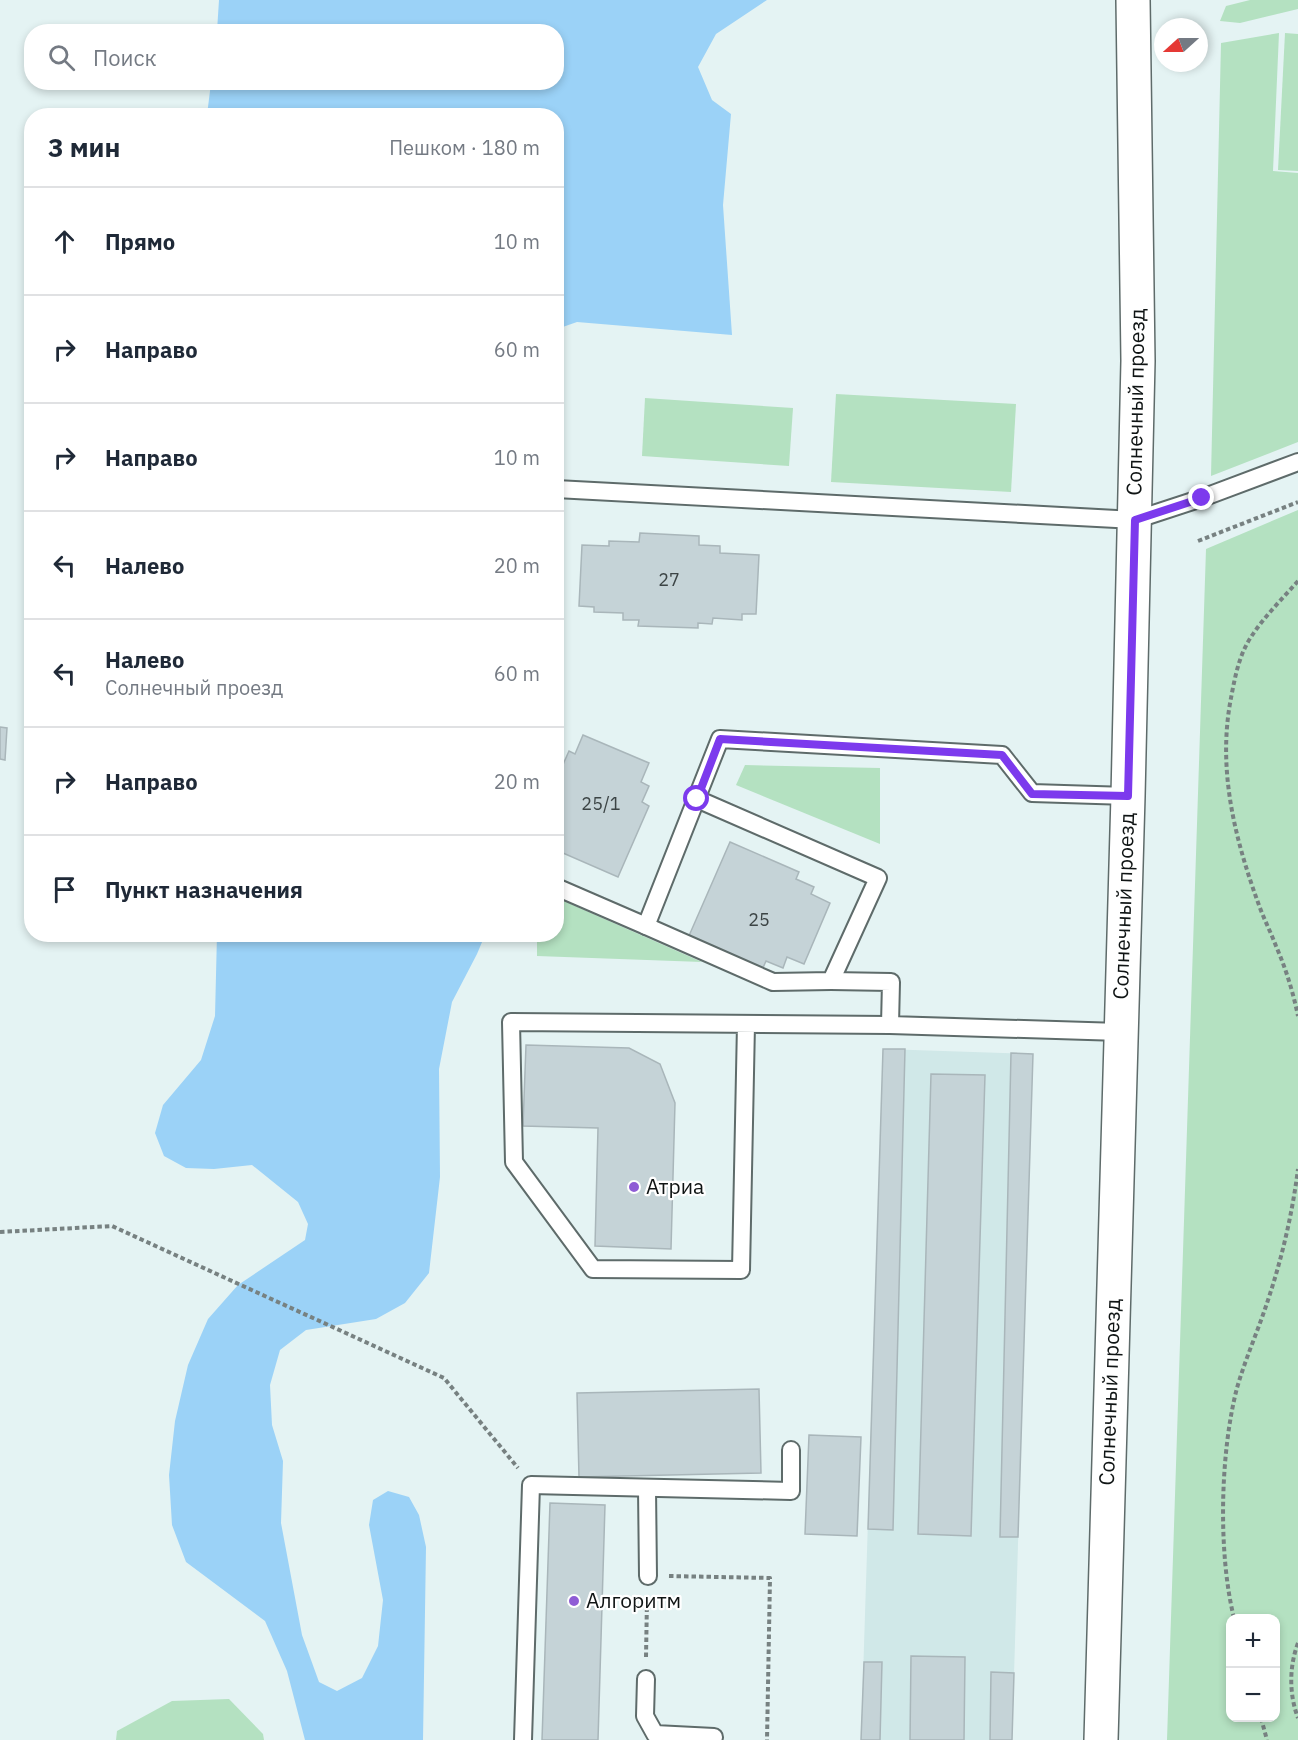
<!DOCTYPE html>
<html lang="ru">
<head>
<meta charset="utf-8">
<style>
  :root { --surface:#fff; --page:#f2f2f3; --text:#1f2937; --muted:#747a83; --line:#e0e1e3 }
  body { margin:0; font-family:"IBM Plex Sans",sans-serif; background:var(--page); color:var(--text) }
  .controls { position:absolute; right:18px; bottom:18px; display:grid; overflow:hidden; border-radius:12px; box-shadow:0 3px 9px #0003 }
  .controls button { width:54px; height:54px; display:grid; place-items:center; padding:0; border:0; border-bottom:2px solid var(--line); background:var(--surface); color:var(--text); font:30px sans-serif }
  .compass { position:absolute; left:1154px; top:18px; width:54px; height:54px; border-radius:50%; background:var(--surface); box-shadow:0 3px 9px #0003; rotate:249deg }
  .stop { position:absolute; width:18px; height:18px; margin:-14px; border:4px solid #7c3aed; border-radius:50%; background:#fff }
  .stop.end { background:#7c3aed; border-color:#fff; box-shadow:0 2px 6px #0008 }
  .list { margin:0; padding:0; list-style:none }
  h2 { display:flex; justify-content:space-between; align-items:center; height:78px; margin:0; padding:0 24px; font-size:26px }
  h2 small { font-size:20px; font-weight:400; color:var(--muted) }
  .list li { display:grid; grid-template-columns:39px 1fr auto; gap:18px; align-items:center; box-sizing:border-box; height:108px; padding:0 24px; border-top:2px solid var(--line) }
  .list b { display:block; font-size:22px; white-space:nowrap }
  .list p { margin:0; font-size:20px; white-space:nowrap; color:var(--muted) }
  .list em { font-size:20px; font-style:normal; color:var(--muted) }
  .icon { flex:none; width:33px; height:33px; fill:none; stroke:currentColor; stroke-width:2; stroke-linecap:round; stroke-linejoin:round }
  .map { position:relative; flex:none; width:1298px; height:1740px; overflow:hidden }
  .search { position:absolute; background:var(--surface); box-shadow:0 3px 9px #0003; left:24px; top:24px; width:540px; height:66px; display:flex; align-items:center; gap:15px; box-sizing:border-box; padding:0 21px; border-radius:24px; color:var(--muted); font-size:22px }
  .panel { position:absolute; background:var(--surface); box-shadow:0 3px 9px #0003; left:24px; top:108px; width:540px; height:834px; border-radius:24px }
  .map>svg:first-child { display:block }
</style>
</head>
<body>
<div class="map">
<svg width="1298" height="1740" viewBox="0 0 1298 1740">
  <rect width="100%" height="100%" fill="#e4f3f3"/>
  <!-- built -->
  <path fill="#d0e8e8" d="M883,1049L1033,1054L1012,1740H861Z"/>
  <!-- green -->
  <g fill="#b4e1c1" fill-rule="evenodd">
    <path d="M1250,0H1298V9L1240,23L1220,21L1226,6Z"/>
    <path d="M1279,33L1273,171L1298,173V442L1211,476L1221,43Z"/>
    <path d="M1285,33L1298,34V171L1278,170Z"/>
    <path d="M836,394L1016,404L1011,492L831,482Z"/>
    <path d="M645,398L793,408L789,466L642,456Z"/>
    <path d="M1298,510V1740H1167L1206,549ZM1230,1618H1276V1718H1230Z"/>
    <path d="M745,765L880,768V844L736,785Z"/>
    <path d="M557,898L702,962L537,956V935L556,934Z"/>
    <path d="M229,1699L263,1734L264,1740H116L117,1731L172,1701Z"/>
  </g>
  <!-- water -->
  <g fill="#9bd2f7">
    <path d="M219,0H767L716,34L698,67L712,100L731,114L723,205L732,335L577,322L557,329L556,116L207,115L211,83L556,82V32L217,31Z"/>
    <path d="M217,934L485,935L477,954L452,1002L439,1069L440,1177L429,1273L405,1303L376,1319L306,1330L280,1350L270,1385L272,1425L283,1461L281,1523L302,1635L319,1682L337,1691L362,1678L378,1646L383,1600L369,1525L373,1500L388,1491L409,1497L419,1515L426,1547L423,1740H305L287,1671L265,1621L186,1562L172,1525L169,1475L175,1421L188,1365L208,1319L238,1285L305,1240L308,1224L298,1202L252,1165L214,1169L186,1168L164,1156L155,1133L163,1105L201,1060L215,1016Z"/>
  </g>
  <!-- building -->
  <g fill="#c5d3d7" stroke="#a9b6ba" stroke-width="1.5">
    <path d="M640,533L699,536V545L720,546V553L759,555L756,614H742V620L713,618L712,624L698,623V628L638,626L639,620H623V613L594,612V607L579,606L582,545L609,546V541L639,542Z"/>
    <path d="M0,727L7,728L5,760L0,759Z"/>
    <path d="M583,735L649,763L641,782L649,786L642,802L649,806L618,877L556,850V767L561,769L569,751L575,754Z"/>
    <path d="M730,842L799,872L796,879L814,887L811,894L830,903L804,964L787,957L783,968L766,961L762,970L688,938Z"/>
    <path d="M526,1045L629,1048L660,1064L675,1103L671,1249L595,1246L598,1128L523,1126Z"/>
    <path d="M883,1049H905L893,1530L868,1529Z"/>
    <path d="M1011,1053L1033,1054L1018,1537H1000Z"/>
    <path d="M931,1074L985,1075L971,1536L918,1534Z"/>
    <path d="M759,1389L761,1473L579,1477L577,1393Z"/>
    <path d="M809,1435L861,1437L857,1536L805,1534Z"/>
    <path d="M550,1503L605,1505L598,1740H542Z"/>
    <path d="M911,1656L965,1657L964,1740H910Z"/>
    <path d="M864,1662H882L880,1740H861Z"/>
    <path d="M991,1672L1014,1673L1012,1740H990Z"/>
  </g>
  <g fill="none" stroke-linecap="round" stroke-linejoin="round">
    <!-- service casing -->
    <g stroke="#5e6b6a" stroke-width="20">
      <g id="service">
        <path d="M556,489L1135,520L1202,498L1298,462"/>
        <path d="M556,887L646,926L720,739L1002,755L1032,793L1128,796"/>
        <path d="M646,926L773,982L831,981L878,878L697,799"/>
        <path d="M831,981L891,982L890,1025L1120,1032"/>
        <path d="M746,1024L741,1270L593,1269L514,1162L511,1022L890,1025"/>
        <path d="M647,1488L648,1576"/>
        <path d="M646,1679L645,1716L655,1734L714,1737L713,1740"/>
        <path d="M523,1740L531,1485L791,1491V1450"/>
      </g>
    </g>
    <!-- tertiary casing -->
    <g stroke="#5e6b6a" stroke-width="36">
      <path id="tertiary" d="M1101,1740L1128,796L1138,361L1133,0"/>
    </g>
    <!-- path -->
    <g stroke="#778181" stroke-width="4" stroke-dasharray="4.5 3" stroke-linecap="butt">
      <path d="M1198,541L1298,502"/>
      <path d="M1298,581C1282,599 1264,617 1251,637C1239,655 1235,677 1231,698C1217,770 1235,840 1260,908C1265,921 1271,933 1276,946C1286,969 1293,992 1298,1016"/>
      <path d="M0,1232L112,1226L444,1378L518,1468"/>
      <path d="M669,1576L770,1578L767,1740"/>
      <path d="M1234,1618C1218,1554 1220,1453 1237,1388C1245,1360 1257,1333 1266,1306C1281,1262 1292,1216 1298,1169"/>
      <path d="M1298,1643C1289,1667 1289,1694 1298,1718"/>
      <path d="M646,1657L647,1599"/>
      <path d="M1261,1718L1267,1740"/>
    </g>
    <!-- service -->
    <use href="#service" stroke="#fff" stroke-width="16"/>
    <!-- tertiary -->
    <use href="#tertiary" stroke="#fff" stroke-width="33"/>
  </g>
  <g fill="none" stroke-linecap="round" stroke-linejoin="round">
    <!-- route -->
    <path stroke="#7c3aed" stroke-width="8" d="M697,799L720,739L1002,755L1032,794L1128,796L1135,520L1202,498"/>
  </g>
  <!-- markers -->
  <g fill="#8f5cd5" stroke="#fff" stroke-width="2">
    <circle cx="634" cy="1187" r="6"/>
    <circle cx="574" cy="1601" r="6"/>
  </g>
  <g text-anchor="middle" stroke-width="4.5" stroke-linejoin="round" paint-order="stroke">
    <!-- number labels -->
    <g font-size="18" fill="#3c4445">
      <text x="669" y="586">27</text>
      <text x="601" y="810">25/1</text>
      <text x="759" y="926">25</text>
    </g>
    <!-- street labels -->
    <g font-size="21" fill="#0f1414" stroke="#fff">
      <text transform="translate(1136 402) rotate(-89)" y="7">Солнечный проезд</text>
      <text transform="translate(1124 906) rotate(-88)" y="7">Солнечный проезд</text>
      <text transform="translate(1110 1392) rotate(-88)" y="7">Солнечный проезд</text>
    </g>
    <!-- poi labels -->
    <g font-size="21" fill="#0f1414" stroke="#fff" text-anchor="start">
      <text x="646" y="1194">Атриа</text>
      <text x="586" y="1608">Алгоритм</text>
    </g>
  </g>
</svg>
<div class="controls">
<button>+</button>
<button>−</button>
</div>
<svg class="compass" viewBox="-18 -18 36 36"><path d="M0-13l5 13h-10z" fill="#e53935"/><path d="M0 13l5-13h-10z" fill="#747a83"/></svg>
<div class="stop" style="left:697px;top:799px"></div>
<div class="stop end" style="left:1202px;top:498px"></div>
<div class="search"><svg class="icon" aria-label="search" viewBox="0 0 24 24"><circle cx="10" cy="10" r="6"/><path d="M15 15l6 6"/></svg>Поиск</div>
<section class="panel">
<h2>3 мин<small>Пешком · 180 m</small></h2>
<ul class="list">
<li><svg class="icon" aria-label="ahead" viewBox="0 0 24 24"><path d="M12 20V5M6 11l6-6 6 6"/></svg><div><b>Прямо</b></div><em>10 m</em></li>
<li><svg class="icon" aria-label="right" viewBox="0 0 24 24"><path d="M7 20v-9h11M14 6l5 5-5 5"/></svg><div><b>Направо</b></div><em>60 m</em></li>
<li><svg class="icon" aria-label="right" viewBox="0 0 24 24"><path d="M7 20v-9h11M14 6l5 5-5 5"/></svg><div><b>Направо</b></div><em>10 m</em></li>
<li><svg class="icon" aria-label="left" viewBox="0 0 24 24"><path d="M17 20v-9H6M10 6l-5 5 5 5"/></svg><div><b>Налево</b></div><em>20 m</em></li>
<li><svg class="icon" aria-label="left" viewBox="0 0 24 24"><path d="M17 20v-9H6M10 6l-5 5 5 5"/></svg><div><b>Налево</b><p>Солнечный проезд</p></div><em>60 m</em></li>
<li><svg class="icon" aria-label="right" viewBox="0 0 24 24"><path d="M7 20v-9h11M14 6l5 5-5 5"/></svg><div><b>Направо</b></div><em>20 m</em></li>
<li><svg class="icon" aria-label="arrive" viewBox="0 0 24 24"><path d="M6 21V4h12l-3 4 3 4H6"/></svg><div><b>Пункт назначения</b></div></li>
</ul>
</section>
</div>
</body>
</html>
